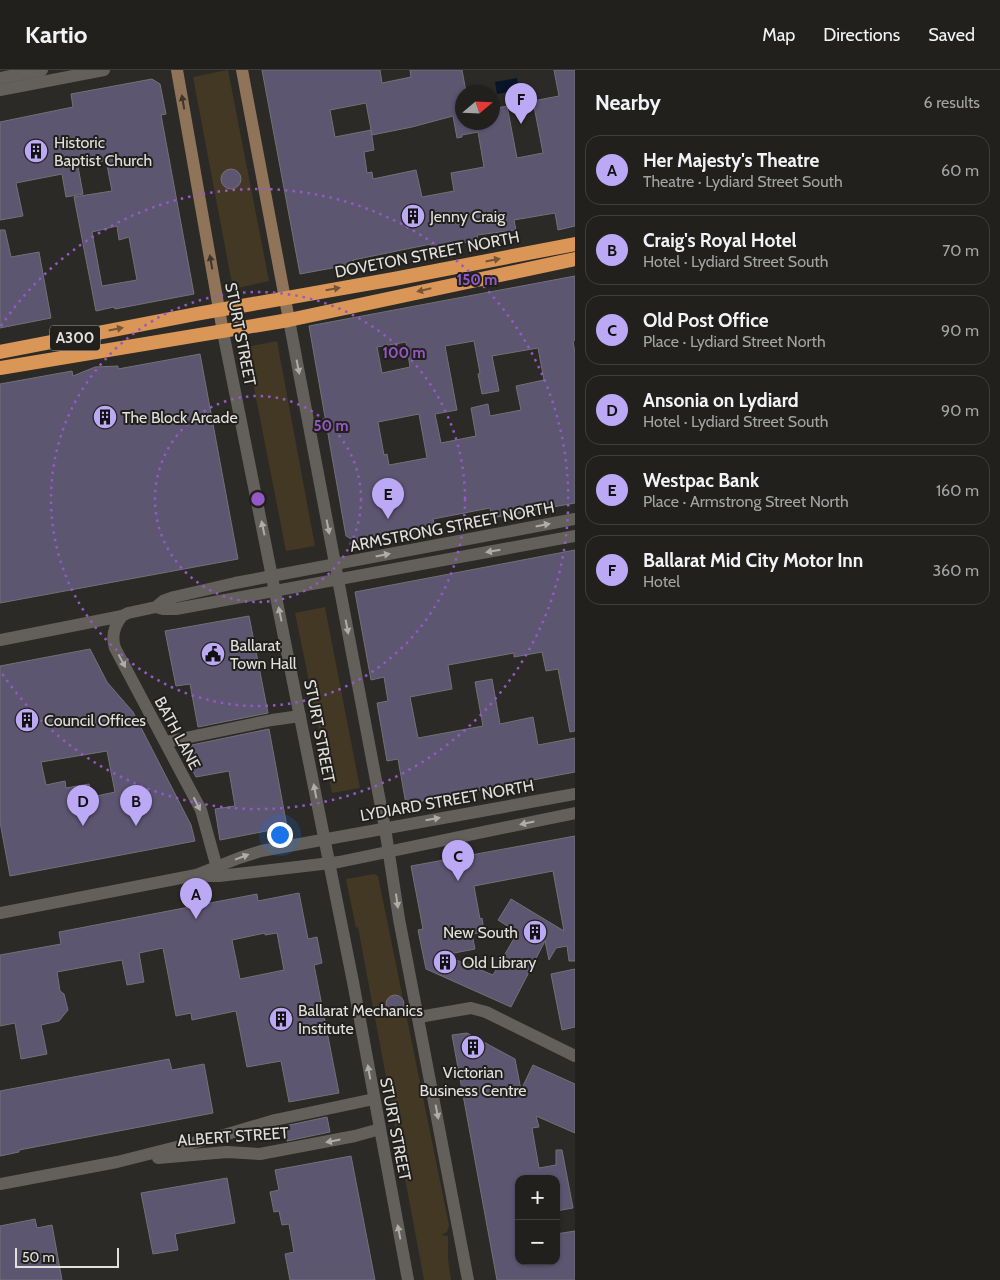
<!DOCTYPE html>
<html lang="en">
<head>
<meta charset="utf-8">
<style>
  :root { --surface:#21201c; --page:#2d2d29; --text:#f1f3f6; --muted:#a2a3a3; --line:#3e3e3b; --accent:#bca9f5 }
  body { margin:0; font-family:Cabin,sans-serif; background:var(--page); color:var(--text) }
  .controls { position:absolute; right:15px; bottom:15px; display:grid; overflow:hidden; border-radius:10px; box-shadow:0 1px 4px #0004 }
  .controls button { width:45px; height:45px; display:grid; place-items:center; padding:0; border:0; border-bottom:1px solid var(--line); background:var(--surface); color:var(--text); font:25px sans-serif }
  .compass { position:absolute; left:455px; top:15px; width:45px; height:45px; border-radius:50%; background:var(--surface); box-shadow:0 1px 4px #0004; rotate:71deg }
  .scale { position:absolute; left:15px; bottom:12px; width:104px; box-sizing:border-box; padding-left:5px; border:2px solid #e1e0dd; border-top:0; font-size:14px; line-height:18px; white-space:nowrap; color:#e1e0dd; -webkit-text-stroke:4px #22201d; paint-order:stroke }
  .you { position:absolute; left:279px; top:764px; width:18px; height:18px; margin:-12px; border:4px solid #fff; border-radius:50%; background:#1a73e8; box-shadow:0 0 0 8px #1a73e833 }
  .badge { display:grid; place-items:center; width:32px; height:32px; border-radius:50%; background:var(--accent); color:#111; font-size:16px; font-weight:700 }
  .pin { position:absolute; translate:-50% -41px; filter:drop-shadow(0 1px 2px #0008) }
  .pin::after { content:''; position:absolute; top:26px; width:18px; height:15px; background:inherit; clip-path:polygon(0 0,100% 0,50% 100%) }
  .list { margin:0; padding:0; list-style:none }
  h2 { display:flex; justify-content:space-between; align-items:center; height:65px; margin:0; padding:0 20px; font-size:21px }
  h2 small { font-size:16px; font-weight:400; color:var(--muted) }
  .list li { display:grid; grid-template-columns:32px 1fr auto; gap:15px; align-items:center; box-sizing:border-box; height:70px; margin:0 10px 10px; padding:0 10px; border:1px solid var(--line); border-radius:15px }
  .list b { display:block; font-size:19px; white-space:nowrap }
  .list p { margin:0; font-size:16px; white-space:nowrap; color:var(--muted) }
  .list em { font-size:16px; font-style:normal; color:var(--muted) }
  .map { position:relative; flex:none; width:575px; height:1210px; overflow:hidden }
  header { display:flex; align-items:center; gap:30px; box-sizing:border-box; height:70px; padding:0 25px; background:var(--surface); border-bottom:1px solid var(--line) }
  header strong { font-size:24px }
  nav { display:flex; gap:28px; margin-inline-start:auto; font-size:18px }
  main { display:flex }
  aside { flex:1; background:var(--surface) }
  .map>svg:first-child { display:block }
</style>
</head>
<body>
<header>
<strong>Kartio</strong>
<nav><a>Map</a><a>Directions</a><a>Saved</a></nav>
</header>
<main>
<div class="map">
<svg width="575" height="1210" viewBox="0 0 575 1210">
  <rect width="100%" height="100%" fill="#2c2a26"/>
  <!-- green -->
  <g fill="#433823">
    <path d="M228,0L269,211L233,219L193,7Z"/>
    <path d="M277,271L315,476L286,481L246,277Z"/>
    <path d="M325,537L360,718L332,723L295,543Z"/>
    <path d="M374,804L378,806L449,1155L447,1162L441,1165L448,1166V1189L451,1210H424L358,857L356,858L346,809Z"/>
  </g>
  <!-- water -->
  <path fill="#081428" d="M517,8L519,20L497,24L495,12Z"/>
  <!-- building -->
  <g fill="#5c5671" stroke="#727176" fill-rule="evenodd">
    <path d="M262,0H380L382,13L411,7L410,0H462L466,22H462V52H492V39L507,36L517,88L543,83L533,31L559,26L554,0H575V156L558,160L555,143L514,150L516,160L477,165L478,170L431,179V174L353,190L354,194L300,204ZM366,33L372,65L412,57L453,46L457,68L462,67V65L478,62L484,97L451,103L454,121L422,127L416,100L373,109L372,102L367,103L364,82L374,80L371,60L335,67L330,40Z"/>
    <path d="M152,9L160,14L166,44L161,45L194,224L115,239L114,237L96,241L74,127L112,121L106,90L99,92V87L77,91L83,124L66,127L62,104L16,113L23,146L0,150V52L73,37L71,24ZM117,156L119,170L129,167L137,210L102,216L92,162Z"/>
    <circle cx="231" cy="109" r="10"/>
    <path d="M0,160H5L11,187L39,182L51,248L0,258Z"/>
    <path d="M575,206V270L573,271L575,283V433L492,448L490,438L433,449L435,457L357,472L346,466L309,256ZM474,271L480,303L478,304L482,324L499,321L492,286L538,278L544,310L516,316L521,340L490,346L488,334L471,338L476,366L441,373L435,344L457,340L445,276ZM406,272L410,297L382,303L377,277ZM419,344L427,388L389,395L387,384L384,385L378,352Z"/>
    <path d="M200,284L238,489L0,533V314L72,301L73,306L95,297L118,296V299Z"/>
    <path d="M575,480V661L570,662L558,599L546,601L542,582L514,587V583L448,595L452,619L410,627L418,668L483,656L475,612L492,609L500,654L533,647L538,675L575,668V702L406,734L398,689L387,691L377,633L388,631L384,607L371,610L355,522Z"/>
    <path d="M249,546L268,643L198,657L190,614L176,616L165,561Z"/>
    <path d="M90,579L107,612L133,642L191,755L195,771L10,806L0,752V596ZM107,681L115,722L92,727L89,714L66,718L65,711L46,715L41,692Z"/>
    <path d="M269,659L287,757L220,770L215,739L235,736L229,701L196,707L184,684L182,677Z"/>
    <path d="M575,766V891H569L567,876L556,878L549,890L545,871L511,937L426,899L418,860L423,859L411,796ZM553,801L564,861L511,829L498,850L509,857L507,860L516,865L493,905L444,885L475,879L472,864L484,862L482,848L480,849L474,816Z"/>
    <path d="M299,823L308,869L317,867L322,893L314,895L339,1023L289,1032L281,991L247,997L236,941L192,950L191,943L176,946L163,878L139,883L144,912L127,915L122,890L57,902L60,921L64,924L68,940L59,951L41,955L47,984L21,989L15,953L0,956V885L61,874L59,862L257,824L258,831ZM265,863V865L277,863L284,900L240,909L232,870Z"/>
    <path d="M575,899V957L562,960L551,904Z"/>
    <circle cx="395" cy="934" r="9"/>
    <path d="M467,963L515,989L521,1020L533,995L575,1014V1063L536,1046L539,1057L532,1058L539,1098L556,1095V1080H562L573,1138L556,1141V1109H519V1191H556V1164L575,1161V1210H497L452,965Z"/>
    <path d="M169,989L172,1000L204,994L213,1043L19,1080V1082L0,1086V1021Z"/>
    <path d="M327,1047L330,1062L287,1071L285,1056Z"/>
    <path d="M351,1086L375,1210H290L285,1184L294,1182L289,1154L282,1155L279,1141L274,1142L270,1122L279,1120L275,1100Z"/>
    <path d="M227,1108L235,1153L175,1164L178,1180L153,1184L141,1123Z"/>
    <path d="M35,1149L37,1158L52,1155L62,1210H0V1156Z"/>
  </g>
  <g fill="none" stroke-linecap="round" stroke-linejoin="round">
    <!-- minor -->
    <g stroke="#63605c" stroke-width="12">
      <path d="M0,8L42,0"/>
      <path d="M0,20L104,0"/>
      <path d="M156,537L163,539H176L575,466"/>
      <path d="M122,546C114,556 111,566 115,578L201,740L217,798"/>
      <path d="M0,570L122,546L128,543L156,537L163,531L174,527L235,513L575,449"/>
      <path d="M166,672L272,650L300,646"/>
      <path d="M419,947L471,938L486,942L575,986"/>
      <path d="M158,1088L227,1082L260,1084L355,1066L380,1059"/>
      <path d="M0,1114L117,1092L224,1065L275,1050L374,1029"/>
    </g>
    <!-- tertiary -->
    <g stroke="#63605c" stroke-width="12">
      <path d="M289,250L385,758L399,849L468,1210"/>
      <path d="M223,262L353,912L408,1210"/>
      <path d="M204,806H219L339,792L575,743"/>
      <path d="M0,843L196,805L239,788L261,781L575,724"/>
    </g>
    <!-- secondary -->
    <g stroke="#90745a" stroke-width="12">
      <path d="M177,0L223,262"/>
      <path d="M242,0L289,250"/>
    </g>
    <!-- trunk -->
    <g stroke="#da9656" stroke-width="14">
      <path d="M0,282L196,244L394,209L575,174"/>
      <path d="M0,298L289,250L575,189"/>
    </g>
  </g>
  <!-- one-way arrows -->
  <defs><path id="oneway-solid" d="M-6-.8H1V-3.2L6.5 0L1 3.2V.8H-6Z" transform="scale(1.25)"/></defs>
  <g fill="#3e352c">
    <use href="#oneway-solid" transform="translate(183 32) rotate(-100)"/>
    <use href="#oneway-solid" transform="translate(211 192) rotate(-100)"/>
  </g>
  <g fill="#755537">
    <use href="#oneway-solid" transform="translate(493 190) rotate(-11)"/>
    <use href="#oneway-solid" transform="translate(333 219) rotate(-10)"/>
    <use href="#oneway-solid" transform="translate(424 220) rotate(167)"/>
    <use href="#oneway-solid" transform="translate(116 259) rotate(-11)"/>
  </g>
  <g fill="#afada9">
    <use href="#oneway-solid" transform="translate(298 297) rotate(79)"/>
    <use href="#oneway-solid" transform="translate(543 455) rotate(-11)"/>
    <use href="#oneway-solid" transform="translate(328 457) rotate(79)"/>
    <use href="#oneway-solid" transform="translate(263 458) rotate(-102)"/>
    <use href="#oneway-solid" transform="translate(493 481) rotate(170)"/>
    <use href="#oneway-solid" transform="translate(383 485) rotate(-11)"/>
    <use href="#oneway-solid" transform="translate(280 544) rotate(-102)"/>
    <use href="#oneway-solid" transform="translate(347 557) rotate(79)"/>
    <use href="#oneway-solid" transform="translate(122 591) rotate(62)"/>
    <use href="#oneway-solid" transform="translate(315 721) rotate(-101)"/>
    <use href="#oneway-solid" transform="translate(197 734) rotate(63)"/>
    <use href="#oneway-solid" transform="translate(433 749) rotate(-10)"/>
    <use href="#oneway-solid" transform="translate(527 753) rotate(168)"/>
    <use href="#oneway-solid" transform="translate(242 787) rotate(-21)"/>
    <use href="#oneway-solid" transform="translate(397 831) rotate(82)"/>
    <use href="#oneway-solid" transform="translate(369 1002) rotate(-100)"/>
    <use href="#oneway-solid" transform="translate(437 1042) rotate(79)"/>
    <use href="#oneway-solid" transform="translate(333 1071) rotate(169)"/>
    <use href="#oneway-solid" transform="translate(399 1162) rotate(-101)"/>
  </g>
  <!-- distance rings -->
  <g fill="none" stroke="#9459c6" stroke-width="2.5" stroke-dasharray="2.5 5">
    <circle cx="258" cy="429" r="103"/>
    <circle cx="258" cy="429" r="207"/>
    <path d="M1 256A310 310 0 1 1 1 602"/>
  </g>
  <!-- icons -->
  <defs>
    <g id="building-disc" transform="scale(1.25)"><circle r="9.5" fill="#bca9f5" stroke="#22201d"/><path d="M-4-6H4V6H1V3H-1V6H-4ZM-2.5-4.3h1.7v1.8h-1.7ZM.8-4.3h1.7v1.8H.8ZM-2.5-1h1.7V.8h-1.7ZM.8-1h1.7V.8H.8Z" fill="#111"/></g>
    <g id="civic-disc" transform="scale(1.25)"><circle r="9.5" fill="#bca9f5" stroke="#22201d"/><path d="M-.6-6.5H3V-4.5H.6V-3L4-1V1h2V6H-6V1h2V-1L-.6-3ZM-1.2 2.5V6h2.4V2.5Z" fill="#111"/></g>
  </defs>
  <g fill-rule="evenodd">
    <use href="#building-disc" x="36" y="81"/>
    <use href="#building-disc" x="413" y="146"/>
    <use href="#building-disc" x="105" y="347"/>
    <use href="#civic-disc" x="213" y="584"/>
    <use href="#building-disc" x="27" y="650"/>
    <use href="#building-disc" x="535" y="862"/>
    <use href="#building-disc" x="445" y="892"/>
    <use href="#building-disc" x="281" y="949"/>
    <use href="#building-disc" x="473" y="977"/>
  </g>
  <g text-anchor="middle" stroke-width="4" stroke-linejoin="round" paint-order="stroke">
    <!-- shield labels -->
    <rect fill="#22201d" stroke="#a8a6a3" stroke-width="1" x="50" y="255.5" width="50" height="25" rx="4"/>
    <g font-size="15" font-weight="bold" fill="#e1e0dd">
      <text x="75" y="273">A300</text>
    </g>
    <!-- poi labels -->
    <g font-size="16" fill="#e1e0dd" stroke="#22201d" text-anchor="start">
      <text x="54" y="78">Historic<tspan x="54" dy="18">Baptist Church</tspan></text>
      <text x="430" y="152">Jenny Craig</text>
      <text x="122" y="353">The Block Arcade</text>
      <text x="230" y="581">Ballarat<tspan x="230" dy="18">Town Hall</tspan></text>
      <text x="44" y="656">Council Offices</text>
      <text x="518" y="868" text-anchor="end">New South</text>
      <text x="462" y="898">Old Library</text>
      <text x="298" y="946">Ballarat Mechanics<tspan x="298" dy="18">Institute</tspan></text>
      <text x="473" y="1008" text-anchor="middle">Victorian<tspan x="473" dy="18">Business Centre</tspan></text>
    </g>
    <!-- street labels -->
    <g font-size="16" fill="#e1e0dd" stroke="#22201d">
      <text transform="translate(427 184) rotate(-11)" y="6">DOVETON STREET NORTH</text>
      <text transform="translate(241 264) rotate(79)" y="6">STURT STREET</text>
      <text transform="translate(452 456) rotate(-11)" y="6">ARMSTRONG STREET NORTH</text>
      <text transform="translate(320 661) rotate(79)" y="6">STURT STREET</text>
      <text transform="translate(178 663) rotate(62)" y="6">BATH LANE</text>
      <text transform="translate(447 730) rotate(-10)" y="6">LYDIARD STREET NORTH</text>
      <text transform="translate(396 1059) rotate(79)" y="6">STURT STREET</text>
      <text transform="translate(233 1066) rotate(-4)" y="6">ALBERT STREET</text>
    </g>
  </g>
  <circle cx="258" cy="429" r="8" fill="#9459c6" stroke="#22201d" stroke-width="2.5"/>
  <g font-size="15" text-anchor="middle" font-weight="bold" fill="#9459c6" stroke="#22201d" stroke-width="4" stroke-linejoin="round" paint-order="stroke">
    <text x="477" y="215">150 m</text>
    <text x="404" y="288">100 m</text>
    <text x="331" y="361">50 m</text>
  </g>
</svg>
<div class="controls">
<button>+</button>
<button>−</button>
</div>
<svg class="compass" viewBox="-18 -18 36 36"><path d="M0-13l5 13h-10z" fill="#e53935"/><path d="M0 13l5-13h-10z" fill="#a2a3a3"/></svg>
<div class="scale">50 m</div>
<div class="you"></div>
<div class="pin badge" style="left:196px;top:849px">A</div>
<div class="pin badge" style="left:136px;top:756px">B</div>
<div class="pin badge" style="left:458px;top:811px">C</div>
<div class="pin badge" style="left:83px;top:756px">D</div>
<div class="pin badge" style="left:388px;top:449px">E</div>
<div class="pin badge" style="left:521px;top:54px">F</div>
</div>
<aside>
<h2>Nearby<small>6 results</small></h2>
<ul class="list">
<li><span class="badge">A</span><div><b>Her Majesty's Theatre</b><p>Theatre · Lydiard Street South</p></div><em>60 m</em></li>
<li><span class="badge">B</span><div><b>Craig's Royal Hotel</b><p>Hotel · Lydiard Street South</p></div><em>70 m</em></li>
<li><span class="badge">C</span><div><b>Old Post Office</b><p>Place · Lydiard Street North</p></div><em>90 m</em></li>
<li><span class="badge">D</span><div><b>Ansonia on Lydiard</b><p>Hotel · Lydiard Street South</p></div><em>90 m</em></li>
<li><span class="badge">E</span><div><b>Westpac Bank</b><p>Place · Armstrong Street North</p></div><em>160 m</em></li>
<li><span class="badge">F</span><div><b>Ballarat Mid City Motor Inn</b><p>Hotel</p></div><em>360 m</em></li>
</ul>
</aside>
</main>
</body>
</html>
